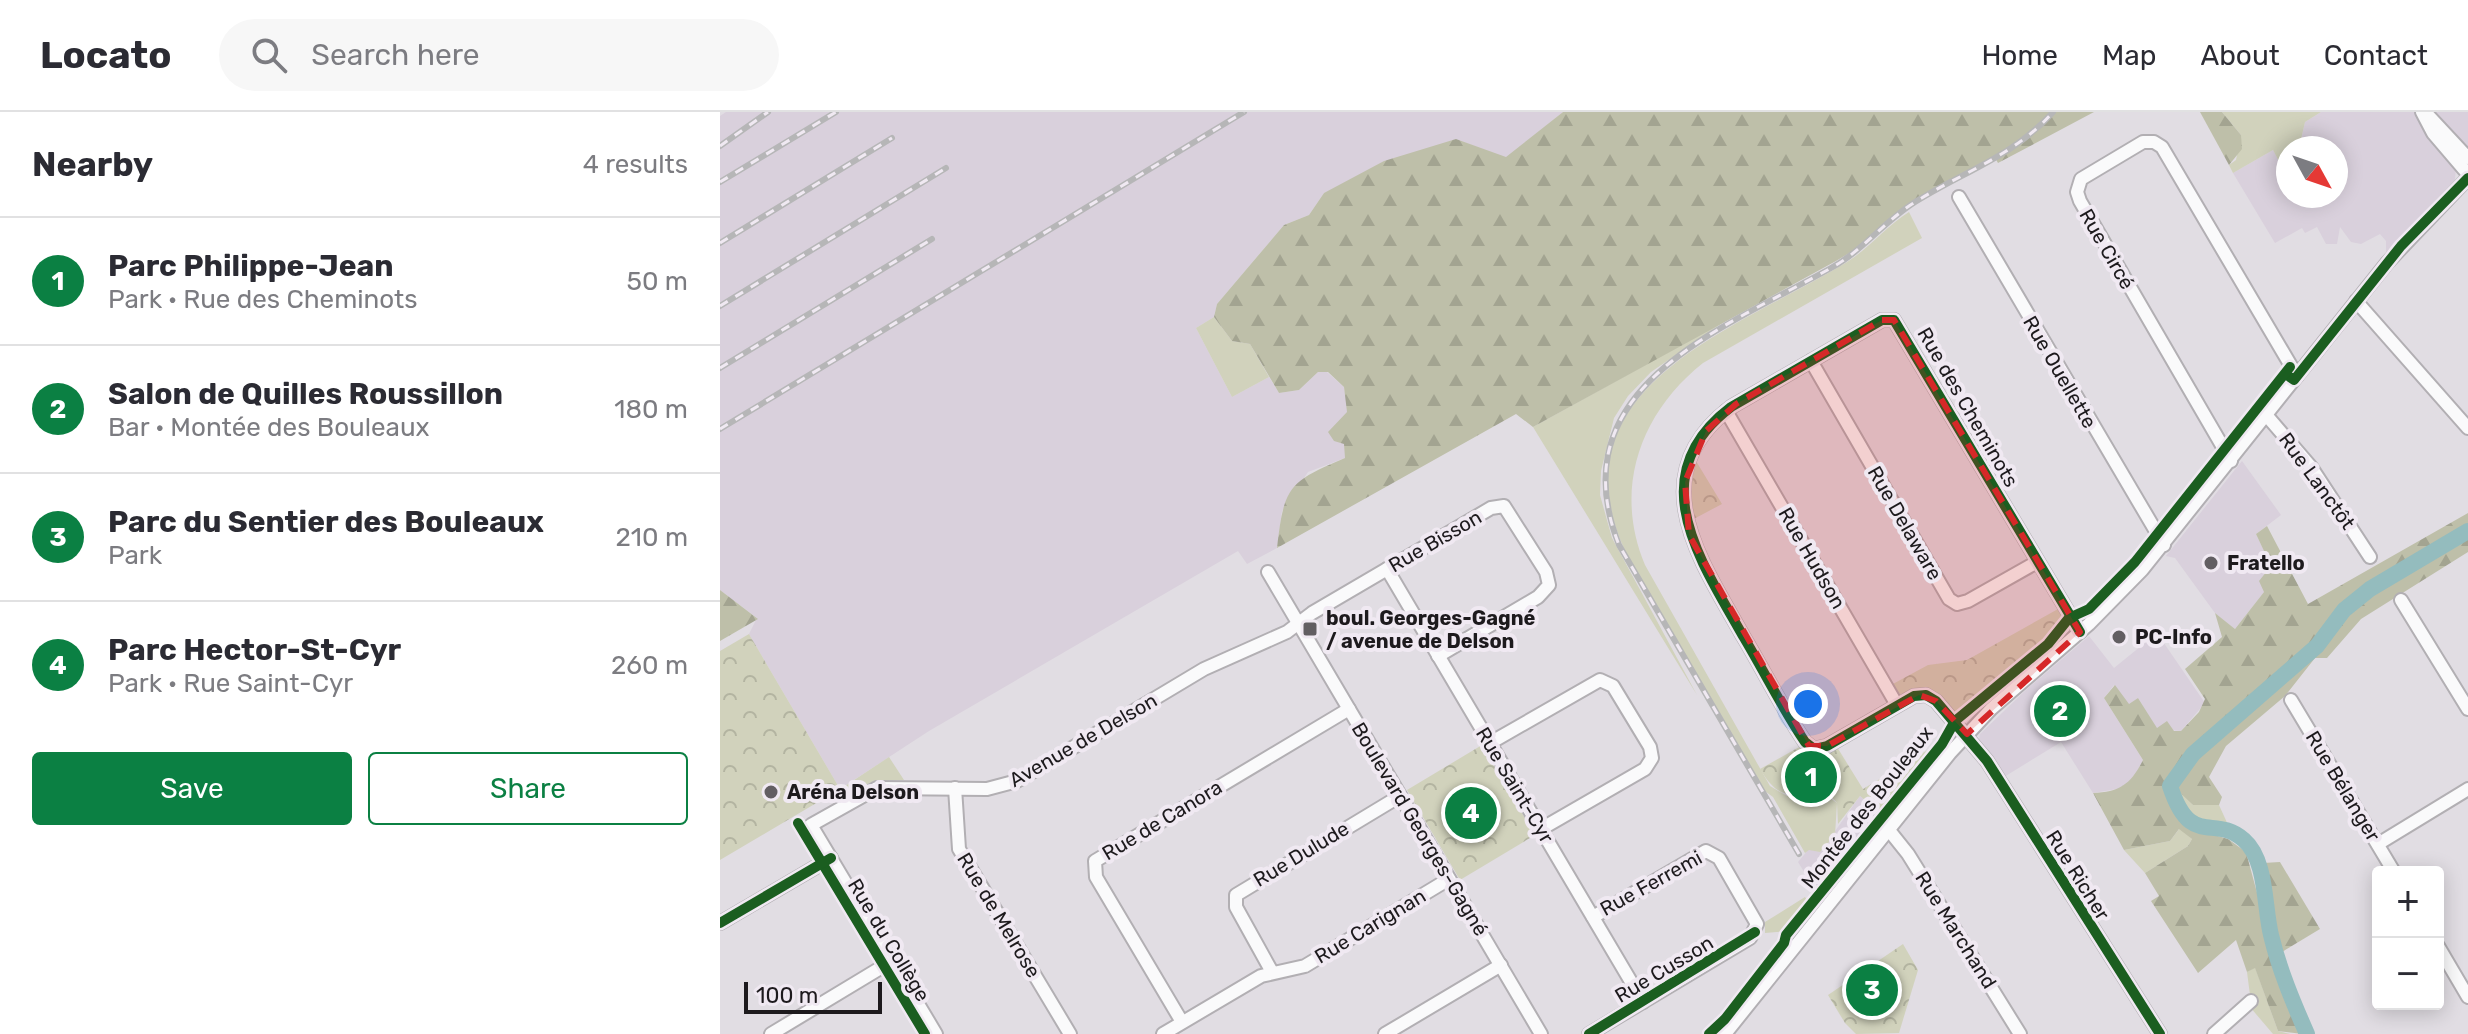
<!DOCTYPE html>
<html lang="en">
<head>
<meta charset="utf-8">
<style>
  :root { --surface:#fff; --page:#f7f7f7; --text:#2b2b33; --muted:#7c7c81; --line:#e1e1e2; --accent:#0b8043 }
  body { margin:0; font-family:Rubik,sans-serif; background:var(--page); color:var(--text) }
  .controls { position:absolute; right:24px; bottom:24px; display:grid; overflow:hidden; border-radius:8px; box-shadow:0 4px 20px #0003 }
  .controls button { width:72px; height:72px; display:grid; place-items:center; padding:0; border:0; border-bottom:2px solid var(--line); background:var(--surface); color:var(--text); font:40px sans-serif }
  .compass { position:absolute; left:1556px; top:24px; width:72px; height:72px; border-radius:50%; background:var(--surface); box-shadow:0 4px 20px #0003; rotate:130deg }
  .scale { position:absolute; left:24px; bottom:20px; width:138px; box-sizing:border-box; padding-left:8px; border:4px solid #1d1a1d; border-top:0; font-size:22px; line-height:28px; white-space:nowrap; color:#1d1a1d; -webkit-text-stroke:6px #f0e9f2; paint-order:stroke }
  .you { position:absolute; left:1088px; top:592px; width:28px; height:28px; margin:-20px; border:6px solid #fff; border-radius:50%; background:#1a73e8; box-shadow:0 0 0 12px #1a73e833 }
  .badge { display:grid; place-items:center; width:52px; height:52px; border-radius:50%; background:var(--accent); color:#fff; font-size:26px; font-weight:700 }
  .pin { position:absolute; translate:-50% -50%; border:4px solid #fff; box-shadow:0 2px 8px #0006 }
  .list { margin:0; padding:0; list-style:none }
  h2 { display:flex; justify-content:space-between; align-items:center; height:104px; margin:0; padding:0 32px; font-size:34px }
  h2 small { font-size:26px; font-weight:400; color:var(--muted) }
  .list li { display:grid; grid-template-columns:52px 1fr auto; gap:24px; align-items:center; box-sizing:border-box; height:128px; padding:0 32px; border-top:2px solid var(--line) }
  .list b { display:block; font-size:30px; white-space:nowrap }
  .list p { margin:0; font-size:26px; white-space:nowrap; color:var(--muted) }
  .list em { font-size:26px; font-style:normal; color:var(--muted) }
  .actions { display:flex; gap:16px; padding:24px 32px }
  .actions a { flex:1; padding:18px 0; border:2px solid var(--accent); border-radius:8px; text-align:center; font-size:28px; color:var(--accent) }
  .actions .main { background:var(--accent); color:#fff }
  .icon { flex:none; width:44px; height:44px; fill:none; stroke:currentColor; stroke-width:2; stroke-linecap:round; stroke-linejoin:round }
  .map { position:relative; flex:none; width:1748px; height:922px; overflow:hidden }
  header { display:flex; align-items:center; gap:48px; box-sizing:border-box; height:112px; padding:0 40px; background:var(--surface); border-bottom:2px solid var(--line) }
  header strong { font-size:38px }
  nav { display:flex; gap:44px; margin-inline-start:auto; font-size:28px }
  .search { width:560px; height:72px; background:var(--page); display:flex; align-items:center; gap:20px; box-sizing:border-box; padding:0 28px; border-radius:44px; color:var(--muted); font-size:30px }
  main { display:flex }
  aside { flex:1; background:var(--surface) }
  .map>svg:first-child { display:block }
</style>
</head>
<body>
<header>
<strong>Locato</strong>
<div class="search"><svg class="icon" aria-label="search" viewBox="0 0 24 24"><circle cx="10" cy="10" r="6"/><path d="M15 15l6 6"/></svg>Search here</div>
<nav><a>Home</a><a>Map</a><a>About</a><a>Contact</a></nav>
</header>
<main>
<aside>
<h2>Nearby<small>4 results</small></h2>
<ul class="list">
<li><span class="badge">1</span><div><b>Parc Philippe-Jean</b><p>Park · Rue des Cheminots</p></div><em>50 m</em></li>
<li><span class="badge">2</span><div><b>Salon de Quilles Roussillon</b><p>Bar · Montée des Bouleaux</p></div><em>180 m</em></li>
<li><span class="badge">3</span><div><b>Parc du Sentier des Bouleaux</b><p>Park</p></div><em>210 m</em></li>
<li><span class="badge">4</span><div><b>Parc Hector-St-Cyr</b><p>Park · Rue Saint-Cyr</p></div><em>260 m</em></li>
</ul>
<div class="actions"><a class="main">Save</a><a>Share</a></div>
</aside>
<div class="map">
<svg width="1748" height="922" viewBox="0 0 1748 922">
  <defs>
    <pattern id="forest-firs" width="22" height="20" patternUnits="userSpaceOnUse" patternTransform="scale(2)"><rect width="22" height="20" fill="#bebfa9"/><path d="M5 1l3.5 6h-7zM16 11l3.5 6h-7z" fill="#a3a491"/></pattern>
    <pattern id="park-crowns" width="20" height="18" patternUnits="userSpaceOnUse" patternTransform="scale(2)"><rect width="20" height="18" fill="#d1d2bc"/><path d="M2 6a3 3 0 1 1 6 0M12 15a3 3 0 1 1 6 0" fill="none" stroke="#b3b4a1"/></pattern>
  </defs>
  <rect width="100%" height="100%" fill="#e1dde3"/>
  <!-- built -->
  <g fill="#d9d0dc">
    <path d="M6,0H843L786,46L736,27L604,81L589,103L564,113L497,192L494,205L476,216L512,285L549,265L559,281L579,278L598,260H607L624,275L628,300L625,346L588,360L562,399L557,436L527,452L518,439L209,619L120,677L29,522L37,506L0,478V4Z"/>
    <path d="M1601,0H1694L1736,55L1735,68L1666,142V129L1660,122L1641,132L1631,130L1620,115L1617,132H1606L1597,115L1585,121L1582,116L1555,131L1513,61L1553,38L1562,54L1568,51V84H1616V36H1579L1585,10Z"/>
    <path d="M1713,0H1748V40L1722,8Z"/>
    <path d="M1522,349L1561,403L1536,422L1551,454L1544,480L1515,517L1495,501L1455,446L1446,444Z"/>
    <path d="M1437,521L1485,591L1461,619L1437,617L1418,586L1409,593L1394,573L1384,586L1423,648L1414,666L1403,676L1373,681L1341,630L1284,665L1279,662L1259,629L1260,622L1307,577L1369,524L1394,556Z"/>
    <path d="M1140,684L1163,703L1099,784L1078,750L1089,737L1101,739Z"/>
  </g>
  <!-- grass -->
  <g fill="#d1d2bc">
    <path d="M1502,0H1601L1585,10L1579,36H1568V51L1562,55L1553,38L1513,61L1509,53L1516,48L1521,23Z"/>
    <path d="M1189,100L1202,126L983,251C920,301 893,377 925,453L1050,674L1067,684L1098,677L1117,691L1115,723L1100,740L1089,738L1085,741L1053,685L1042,677L905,439C831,276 1014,218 1122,153C1147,139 1165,115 1189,100Z"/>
    <path d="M494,205L512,229L530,232L549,265L512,285L476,216Z"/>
    <path d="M1008,207L931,260L908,284L894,306L881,359L880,383L892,426L977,583L813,315Z"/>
    <path d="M169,645L184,668L155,669L118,684L116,680Z"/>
    <path d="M1457,675L1473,693H1499L1509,715C1484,711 1456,706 1457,675Z"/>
    <path d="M1460,716L1472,727L1468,734L1425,761L1404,738L1450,729Z"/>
    <path d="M1098,782L1070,819L1045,821V810L1085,785L1090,792Z"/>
    <path d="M1535,855L1558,919L1570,922H1553L1530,895L1535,890L1530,883L1527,860Z"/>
  </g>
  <!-- forest -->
  <g fill="url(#forest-firs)">
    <path d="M843,0H1374L1278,51L1274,44L1186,93L1136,137L1116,149L813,315L796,302L557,436C564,375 568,370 625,346L624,332L614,329L608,320L627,300L624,275L608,260H598L579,278L559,281L530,232L512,229L494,205L497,192L564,113L589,103L604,81L664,49L736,27L786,45Z"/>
    <path d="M1480,0H1502L1521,23L1522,37L1509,53Z"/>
    <path d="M1748,401V440L1641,507L1607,546H1595L1565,584L1506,634L1489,665L1502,685L1499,693H1473L1449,670L1452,693L1464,714L1508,727L1526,740C1542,801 1560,861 1583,922L1558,919L1535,856L1527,860L1516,828L1478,861L1431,789L1439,784L1425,761L1468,734L1472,727L1459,717L1450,729L1404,738L1373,681C1400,680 1411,672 1423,648L1384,586L1395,573L1409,592L1418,586L1437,616L1447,609L1454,619H1461L1479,600L1485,587L1465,557L1502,525L1495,501L1515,517L1544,480L1539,469L1551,454L1536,422L1547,414L1588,492Z"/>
    <path d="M0,478L38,507L0,529Z"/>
    <path d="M1560,750L1600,817L1562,840L1543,751Z"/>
  </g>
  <!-- park -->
  <g fill="url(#park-crowns)">
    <path d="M976,349L1002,392L970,409L969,383Z"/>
    <path d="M1338,497L1344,508L1330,528L1251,597L1238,604L1208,578L1180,582L1171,573L1208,553L1247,548Z"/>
    <path d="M29,522L120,677L0,748V539Z"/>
    <path d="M1228,615L1225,626L1163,703L1140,684L1118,712L1117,691C1085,654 1072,711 1040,657L1081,634L1096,643L1117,635L1143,677L1208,638Z"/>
    <path d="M762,633L815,723L740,768L687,678Z"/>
    <path d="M1183,832L1198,858L1179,921L1136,922L1125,911L1108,883Z"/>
  </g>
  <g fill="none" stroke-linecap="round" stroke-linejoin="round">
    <!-- river -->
    <path stroke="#94bcbe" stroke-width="16" d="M1587,922C1573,890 1559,857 1551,823C1544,795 1547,748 1524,728C1494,701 1471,738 1450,674L1473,642L1597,534L1624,498L1650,477L1748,419"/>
    <!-- minor casing -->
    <g stroke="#b2afb3" stroke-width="16">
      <g id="minor">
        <path d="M1702,0L1713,21L1748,62"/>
        <path d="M1707,2L1748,46"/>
        <path d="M1239,85L1444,433"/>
        <path d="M1636,189L1748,316"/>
        <path d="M1091,249L1229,487L1237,492L1248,489L1317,450"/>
        <path d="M1006,299L1177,593"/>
        <path d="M1547,304L1591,355L1650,445"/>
        <path d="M1511,349L1360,89L1357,80L1361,67L1423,30H1434L1442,35L1577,264"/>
        <path d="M667,457L923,890"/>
        <path d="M548,460L821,922"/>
        <path d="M1681,488L1748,597"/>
        <path d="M1360,520L1174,208H1162L1011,295C920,364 981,449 1023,524C1044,559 1062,596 1085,630L1094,637L1107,634L1194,584L1206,583L1216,589L1267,649L1440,922"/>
        <path d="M1571,588L1674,760"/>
        <path d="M770,631L880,568L893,574L930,635L932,646L925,657L821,717"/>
        <path d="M235,676L239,737L350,922"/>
        <path d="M1168,717L1188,742L1300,922"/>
        <path d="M1658,732L1748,677"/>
        <path d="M0,811L111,746"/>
        <path d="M1718,834L1748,885"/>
        <path d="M552,860L516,795V783L680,684"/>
        <path d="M462,910L376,765L375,749L629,597"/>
        <path d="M51,922L172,849"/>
        <path d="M216,922L91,713L157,676L267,677L297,669L484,557L567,520L592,501L771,396L784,394L826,460L829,473L818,485L718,544"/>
        <path d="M443,922L541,864L585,854L729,767"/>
        <path d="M665,922L781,853"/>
        <path d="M869,922L1030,826L1037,812L999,746L986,739L873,805"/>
        <path d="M1005,922L1230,641L1271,597L1369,512L1422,458L1667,151L1748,66"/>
        <path d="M1494,922L1531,889"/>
      </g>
    </g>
    <!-- minor -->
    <use href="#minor" stroke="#fafafb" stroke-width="12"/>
    <!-- rail casing -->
    <g stroke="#b6b6b7" stroke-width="6">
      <g id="rail">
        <path d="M0,34L48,0"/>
        <path d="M0,70L116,0"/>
        <path d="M0,131L172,26"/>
        <path d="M0,194L226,56"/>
        <path d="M0,256L212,127"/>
        <path d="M0,317L524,0"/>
        <path d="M1079,742L899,433C837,275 1003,217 1111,156C1142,139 1163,111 1192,92C1240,61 1295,44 1333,0"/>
      </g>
    </g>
    <!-- rail -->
    <use href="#rail" stroke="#f0e9f2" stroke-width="3" stroke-dasharray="9" stroke-linecap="butt"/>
    <!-- cycleway casing -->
    <g stroke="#f0e9f2" stroke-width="15">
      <g id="cycleway">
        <path d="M1567,263L1574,268L1681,134L1748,66"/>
        <path d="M1360,520L1174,208H1162L1011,295C920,364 981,449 1023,524C1044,559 1062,596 1085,630L1094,637L1107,634L1194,584L1206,583L1216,589L1267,649L1440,922"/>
        <path d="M78,711L205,922"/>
        <path d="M0,811L111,746"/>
        <path d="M869,922L1035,820"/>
        <path d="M989,922L1005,907L1064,831L1066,823L1222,632L1235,609L1328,532L1349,506L1369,497L1415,450L1570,255"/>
      </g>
    </g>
    <!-- cycleway -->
    <use href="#cycleway" stroke="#1b5e20" stroke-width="10"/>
  </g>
  <!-- marked area -->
  <path fill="#d62828" fill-opacity="0.2" stroke="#d62828" stroke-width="6" stroke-dasharray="16 10" stroke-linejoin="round" d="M1162,208H1174L1360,520L1247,622L1216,589L1199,583L1107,634H1089L969,423L965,370L986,319L1016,292Z"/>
  <!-- markers -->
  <g fill="#625e62" stroke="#f0e9f2" stroke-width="3">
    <circle cx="1491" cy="451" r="8"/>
    <rect x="582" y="509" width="16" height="16" rx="4"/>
    <circle cx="1399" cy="525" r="8"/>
    <circle cx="51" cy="680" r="8"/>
  </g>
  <g text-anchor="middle" stroke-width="8" stroke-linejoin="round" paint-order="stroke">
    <!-- street labels -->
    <g font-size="20" fill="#1d1a1d" stroke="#f0e9f2">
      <text transform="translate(1387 137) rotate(60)" y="7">Rue Circé</text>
      <text transform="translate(1340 260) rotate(60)" y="7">Rue Ouellette</text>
      <text transform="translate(1248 295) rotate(60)" y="7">Rue des Cheminots</text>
      <text transform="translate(1597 369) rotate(54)" y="7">Rue Lanctôt</text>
      <text transform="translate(1185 411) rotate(60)" y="7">Rue Delaware</text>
      <text transform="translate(715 429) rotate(-30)" y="7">Rue Bisson</text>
      <text transform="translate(1092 446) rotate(60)" y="7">Rue Hudson</text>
      <text transform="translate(363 628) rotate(-30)" y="7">Avenue de Delson</text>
      <text transform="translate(795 673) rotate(59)" y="7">Rue Saint-Cyr</text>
      <text transform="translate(1623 674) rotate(59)" y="7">Rue Bélanger</text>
      <text transform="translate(1147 695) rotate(-52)" y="7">Montée des Bouleaux</text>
      <text transform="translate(442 708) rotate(-31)" y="7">Rue de Canora</text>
      <text transform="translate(700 717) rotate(59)" y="7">Boulevard Georges-Gagné</text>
      <text transform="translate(581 742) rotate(-31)" y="7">Rue Dulude</text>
      <text transform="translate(1358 763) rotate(58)" y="7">Rue Richer</text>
      <text transform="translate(931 771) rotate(-29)" y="7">Rue Ferremi</text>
      <text transform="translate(279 803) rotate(59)" y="7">Rue de Melrose</text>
      <text transform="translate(650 814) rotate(-31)" y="7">Rue Carignan</text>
      <text transform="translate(1236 818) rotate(58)" y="7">Rue Marchand</text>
      <text transform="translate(169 828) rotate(59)" y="7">Rue du Collège</text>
      <text transform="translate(944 857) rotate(-31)" y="7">Rue Cusson</text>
    </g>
    <!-- poi labels -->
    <g font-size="20" font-weight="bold" fill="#1d1a1d" stroke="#f0e9f2" text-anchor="start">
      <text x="1507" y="458">Fratello</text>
      <text x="606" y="513">boul. Georges-Gagné<tspan x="606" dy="23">/ avenue de Delson</tspan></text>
      <text x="1415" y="532">PC-Info</text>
      <text x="67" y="687">Aréna Delson</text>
    </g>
  </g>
</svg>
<div class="controls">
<button>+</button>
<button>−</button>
</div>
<svg class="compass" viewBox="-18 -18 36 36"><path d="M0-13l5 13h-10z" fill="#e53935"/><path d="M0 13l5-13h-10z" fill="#7c7c81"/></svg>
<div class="scale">100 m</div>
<div class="you"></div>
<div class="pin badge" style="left:1091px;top:665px">1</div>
<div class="pin badge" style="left:1340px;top:599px">2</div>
<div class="pin badge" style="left:1152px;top:878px">3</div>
<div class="pin badge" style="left:751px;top:701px">4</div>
</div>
</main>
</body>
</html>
